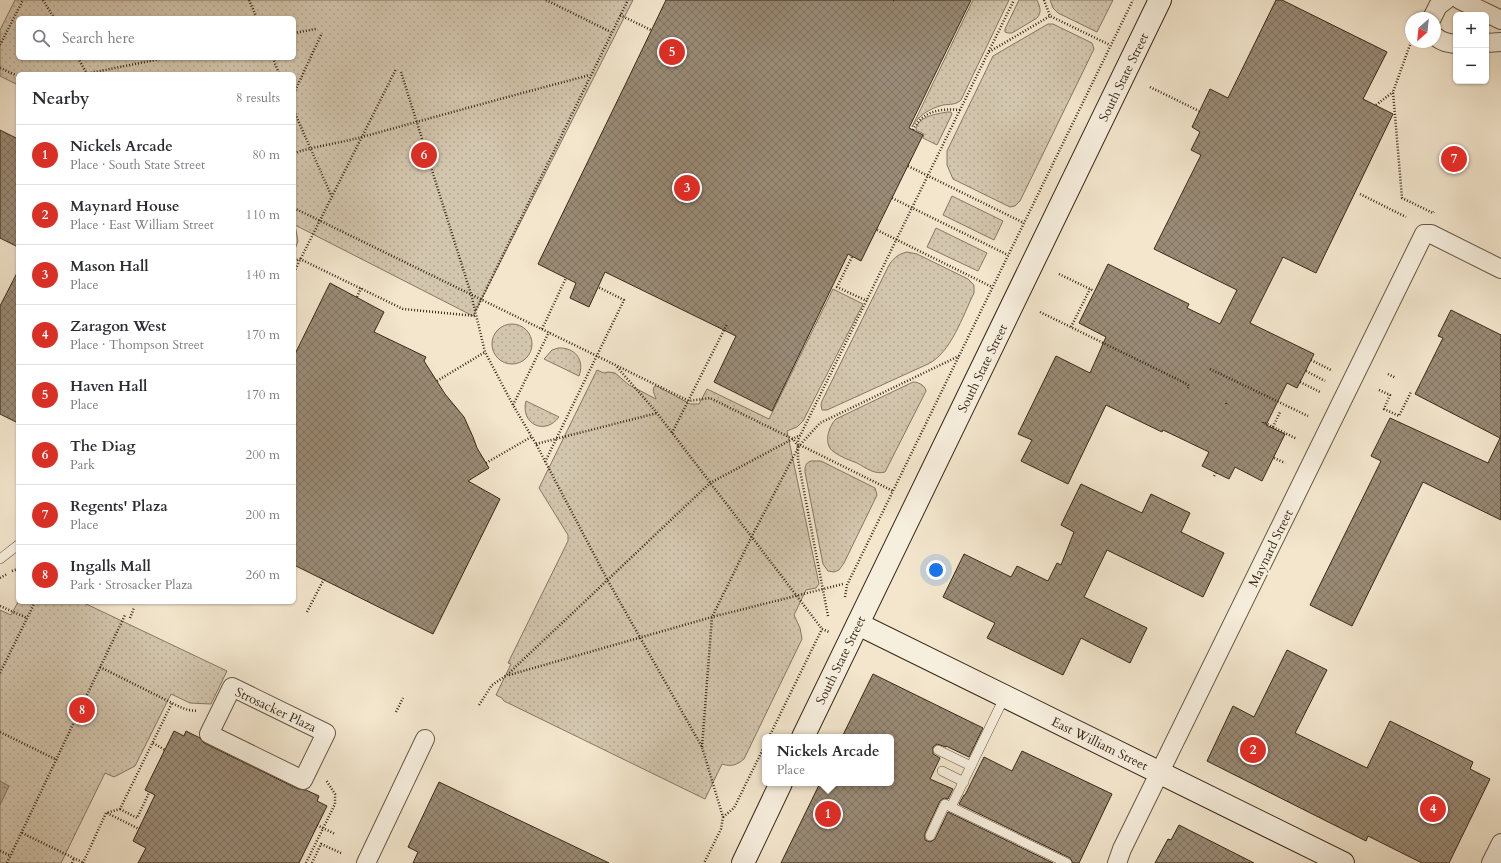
<!DOCTYPE html>
<html lang="en">
<head>
<meta charset="utf-8">
<style>
  :root { --surface:#fff; --page:#f7f7f7; --text:#2b2b33; --muted:#7c7c81; --line:#e1e1e2; --accent:#d93025 }
  body { margin:0; font-family:Cardo,serif; background:var(--page); color:var(--text) }
  .controls { position:absolute; right:12px; top:12px; display:grid; overflow:hidden; border-radius:6px; box-shadow:0 1px 3px #0004 }
  .controls button { width:36px; height:36px; display:grid; place-items:center; padding:0; border:0; border-bottom:1px solid var(--line); background:var(--surface); color:var(--text); font:20px sans-serif }
  .compass { position:absolute; left:1405px; top:12px; width:36px; height:36px; border-radius:50%; background:var(--surface); box-shadow:0 1px 3px #0004; rotate:207deg }
  .you { position:absolute; left:936px; top:570px; width:14px; height:14px; margin:-10px; border:3px solid #fff; border-radius:50%; background:#1a73e8; box-shadow:0 0 0 6px #1a73e833 }
  .badge { display:grid; place-items:center; width:26px; height:26px; border-radius:50%; background:var(--accent); color:#fff; font-size:13px; font-weight:700 }
  .pin { position:absolute; translate:-50% -50%; border:2px solid #fff; box-shadow:0 1px 4px #0006 }
  .popup { position:absolute; left:762px; top:734px; width:132px; height:52px; box-sizing:border-box; display:grid; place-content:center; border-radius:6px; background:var(--surface); filter:drop-shadow(0 1px 3px #0005); font-size:13px; white-space:nowrap; color:var(--muted) }
  .popup b { font-size:15px; color:var(--text) }
  .popup::after { content:''; position:absolute; left:50%; top:100%; margin-left:-8px; border:8px solid transparent; border-top-color:var(--surface) }
  .list { margin:0; padding:0; list-style:none }
  h2 { display:flex; justify-content:space-between; align-items:center; height:52px; margin:0; padding:0 16px; font-size:17px }
  h2 small { font-size:13px; font-weight:400; color:var(--muted) }
  .list li { display:grid; grid-template-columns:26px 1fr auto; gap:12px; align-items:center; box-sizing:border-box; height:60px; padding:0 16px; border-top:1px solid var(--line) }
  .list b { display:block; font-size:15px; white-space:nowrap }
  .list p { margin:0; font-size:13px; white-space:nowrap; color:var(--muted) }
  .list em { font-size:13px; font-style:normal; color:var(--muted) }
  .icon { flex:none; width:22px; height:22px; fill:none; stroke:currentColor; stroke-width:2; stroke-linecap:round; stroke-linejoin:round }
  .map { position:relative; flex:none; width:1501px; height:863px; overflow:hidden }
  .search { position:absolute; background:var(--surface); box-shadow:0 1px 3px #0004; left:16px; top:16px; width:280px; height:44px; display:flex; align-items:center; gap:10px; box-sizing:border-box; padding:0 14px; border-radius:6px; color:var(--muted); font-size:15px }
  .panel { position:absolute; background:var(--surface); box-shadow:0 1px 3px #0004; left:16px; top:72px; width:280px; height:532px; border-radius:6px }
  .map>svg:first-child { display:block }
</style>
</head>
<body>
<div class="map">
<svg width="1501" height="863" viewBox="0 0 1501 863">
  <defs>
    <pattern id="green-dots" width="8" height="8" patternUnits="userSpaceOnUse"><rect width="8" height="8" fill="#d3c6ae"/><path d="M2 2h.1M6 6h.1" fill="none" stroke="#b6aa95" stroke-width="1.8" stroke-linecap="round"/></pattern>
    <pattern id="water-ripples" width="26" height="14" patternUnits="userSpaceOnUse"><rect width="26" height="14" fill="#b4a58f"/><path d="M2 4q2-2 4 0t4 0M15 11q2-2 4 0t4 0" fill="none" stroke="#938674"/></pattern>
    <pattern id="building-cross-hatch" width="8" height="8" patternUnits="userSpaceOnUse"><rect width="8" height="8" fill="#9a8b76"/><path d="M0 0l8 8M0 8l8-8" fill="none" stroke="#7f7260"/></pattern>
  </defs>
  <rect width="100%" height="100%" fill="#f3e6cd"/>
  <filter id="stains"><feTurbulence type="fractalNoise" baseFrequency=".005" numOctaves="4"/><feColorMatrix values="0 0 0 0 .2 0 0 0 0 .09 0 0 0 0 .02 0 0 0 .5 -.17"/></filter>
  <radialGradient id="worn" r=".72"><stop offset=".6" stop-color="#630" stop-opacity="0"/><stop offset="1" stop-color="#630" stop-opacity=".3"/></radialGradient>
  <!-- green -->
  <g fill="url(#green-dots)" stroke="#867763" fill-rule="evenodd">
    <path d="M15,0H633L473,316L295,225L298,241L294,252H296L294,256H296L294,258V74H18V85L0,76V30ZM18,18H294V58H18Z"/>
    <path d="M973,0H1009L961,100C956,105 950,104 943,105C929,109 919,115 912,127Z"/>
    <path d="M1019,0H1037C1040,7 1042,12 1037,18L1012,33H1008L1005,32V29Z"/>
    <path d="M1050,0H1113L1097,32L1058,13L1053,8Z"/>
    <path d="M1048,24H1053L1092,43L1094,49L1020,201L1015,206L1010,207L953,179L947,165V151L993,56Z"/>
    <path d="M947,112H951L952,114L937,145L923,138L924,134L916,130C917,116 937,114 947,112Z"/>
    <path d="M952,196L1003,221L994,240L943,215Z"/>
    <path d="M936,228L987,253L978,271L927,247Z"/>
    <path d="M907,252L917,254L968,279L974,285V293C963,315 951,353 928,364L827,410H822L821,405L822,401L888,267C892,259 898,254 907,252Z"/>
    <path d="M833,289L863,304L803,421L797,427L787,431L819,584L816,588L806,590L794,615L800,628L802,639L744,759C737,765 731,767 722,764L705,799L504,701L502,698L496,695L511,664L508,663L568,541V535L539,488L597,370L604,373L608,372L615,373L629,385L656,399C655,394 652,392 654,387L657,386L690,404H699L707,389L769,419Z"/>
    <circle cx="512" cy="344" r="20"/>
    <path d="M558,348C575,347 585,360 579,376L544,359L552,350Z"/>
    <path d="M913,382C918,382 925,385 926,391L885,472C875,475 866,468 857,463C849,460 841,457 834,452C823,445 828,427 836,419Z"/>
    <path d="M526,401L559,417C545,436 520,424 526,401Z"/>
    <path d="M811,461H821L875,488L877,495L844,563L839,570L834,572L828,571L823,564L805,472C805,467 805,463 811,461Z"/>
    <path d="M18,602H82L227,671L211,704L190,703L171,694L135,766L114,777L105,773L61,863H0V610L11,615Z"/>
  </g>
  <!-- water -->
  <path fill="url(#water-ripples)" stroke="#83735f" d="M0,781L9,786L0,805Z"/>
  <!-- building -->
  <g fill="url(#building-cross-hatch)" stroke="#392818">
    <path d="M666,0H971L909,128L923,135L861,261L848,254L772,411L714,382L736,336L605,272L589,307L570,298L576,283L538,264L628,79Z"/>
    <path d="M1276,0H1282L1387,52L1363,99L1393,114L1316,273L1283,257L1250,323L1314,354L1297,388L1287,383L1266,425L1285,434L1262,481L1235,467L1229,479L1202,466L1209,452L1163,430L1162,432L1106,405L1068,484L1021,461L1032,440L1018,434L1056,356L1090,373L1106,337L1079,323L1108,264L1189,304L1187,308L1220,324L1237,290L1154,249L1201,155L1191,150L1200,132L1192,127L1210,89L1228,98Z"/>
    <path d="M0,130L18,139V247L0,238Z"/>
    <path d="M18,271V423L0,414V306Z"/>
    <path d="M330,283L384,312L374,332L426,357L424,361L445,394L464,417L473,437L477,448L489,468L468,481L500,499L433,634L294,565V356Z"/>
    <path d="M1451,310L1501,335V520L1423,482L1352,626L1310,605L1381,461L1371,456L1390,418L1488,463L1500,438L1415,394L1443,338L1438,336Z"/>
    <path d="M1081,484L1142,513L1151,494L1190,513L1181,532L1224,553L1203,597L1107,550L1084,597L1147,628L1130,663L1081,638L1063,675L987,638L995,623L943,597L964,554L1011,577L1017,566L1048,581L1057,563L1061,565L1074,532L1061,525Z"/>
    <path d="M1287,650L1327,670L1295,733L1367,768L1390,721L1473,762L1470,769L1490,779L1449,863H1422L1368,836L1366,841L1207,761L1233,706L1254,717Z"/>
    <path d="M873,674L983,728L969,757L946,746V747L937,744L933,747V754L940,758L930,779L953,789L948,799L944,798L940,801L925,833V840L930,842L935,839L948,812L1053,863H781L820,783H891V737H842Z"/>
    <path d="M174,731L184,736L186,731L200,738L204,743L298,789L306,790L319,796L317,801L327,806L299,863H138L146,848L133,841L155,795L145,790Z"/>
    <path d="M1022,751L1112,794L1079,863H1073L1070,858L959,804L964,795H965L984,757L1012,771Z"/>
    <path d="M439,782L563,841L609,863H413L418,852L408,847Z"/>
    <path d="M1179,825L1254,863H1155L1168,839L1171,840Z"/>
  </g>
  <g fill="none" stroke-linecap="round" stroke-linejoin="round">
    <!-- lane casing -->
    <g stroke="#685845" stroke-width="10">
      <g id="lane">
        <path d="M0,559L18,545"/>
        <path d="M1005,696L951,807L1067,863"/>
        <path d="M938,750L971,766"/>
        <path d="M942,771L964,782"/>
        <path d="M930,836L945,804L951,807"/>
      </g>
    </g>
    <!-- street casing -->
    <g stroke="#685845" stroke-width="20">
      <g id="street">
        <path d="M1460,0L1501,20"/>
        <path d="M1432,18L1438,6L1446,0"/>
        <path d="M1435,36C1441,42 1448,43 1456,44"/>
        <path d="M1486,43L1501,42"/>
        <path d="M232,687L326,733L303,780L209,734Z"/>
        <path d="M366,863L425,739"/>
        <path d="M1117,863L1122,849L1424,234H1431L1501,269"/>
        <path d="M1491,863L1501,843"/>
      </g>
    </g>
    <!-- secondary casing -->
    <g stroke="#392818" stroke-width="24">
      <g id="secondary">
        <path d="M858,624L1343,863"/>
        <path d="M803,737L1160,0"/>
        <path d="M743,863L781,783"/>
      </g>
    </g>
    <!-- path -->
    <g stroke="#392818" stroke-width="2.5" stroke-dasharray="1 2" stroke-linecap="butt">
      <path d="M43,0L54,18"/>
      <path d="M249,0L257,18"/>
      <path d="M546,0L611,32"/>
      <path d="M893,0H894"/>
      <path d="M1044,0L1050,16L1110,45"/>
      <path d="M620,15L651,30"/>
      <path d="M294,33L316,29"/>
      <path d="M1411,42L1393,92L1402,198L1433,213L1434,212"/>
      <path d="M0,45L23,0"/>
      <path d="M989,52L1050,16"/>
      <path d="M78,58L87,74"/>
      <path d="M273,58L279,74"/>
      <path d="M0,68L18,76"/>
      <path d="M401,72L471,294L485,352L513,405L536,444L608,581L702,747L723,817L721,829L704,863"/>
      <path d="M85,74L165,58"/>
      <path d="M1150,87L1199,111"/>
      <path d="M294,93L322,33"/>
      <path d="M1376,105L1393,92"/>
      <path d="M294,111L331,195"/>
      <path d="M913,130C922,111 941,108 960,110"/>
      <path d="M294,153C316,146 340,143 362,137C438,116 514,95 590,75"/>
      <path d="M908,166L1024,223"/>
      <path d="M1360,194L1406,217"/>
      <path d="M892,198L1008,255"/>
      <path d="M294,208L689,401L710,398L793,439L798,446"/>
      <path d="M877,230L992,287"/>
      <path d="M852,257L837,287L867,301"/>
      <path d="M294,261L300,259L403,309L476,316"/>
      <path d="M294,272L396,69"/>
      <path d="M1059,274L1094,291"/>
      <path d="M357,297L361,288"/>
      <path d="M476,310L628,0"/>
      <path d="M1040,312L1187,384L1189,386L1188,388"/>
      <path d="M1071,327L1090,289"/>
      <path d="M542,329L566,278"/>
      <path d="M1311,360L1331,370"/>
      <path d="M617,367L657,413L822,629"/>
      <path d="M1210,369L1308,416"/>
      <path d="M1306,371L1325,381"/>
      <path d="M1388,374L1396,378"/>
      <path d="M437,381L485,352"/>
      <path d="M1300,382L1320,392"/>
      <path d="M1379,390L1390,395L1384,409L1399,416L1411,392"/>
      <path d="M1226,404L1227,401"/>
      <path d="M513,405L549,332"/>
      <path d="M1263,423V422L1297,439"/>
      <path d="M1273,427L1280,412"/>
      <path d="M672,433L727,324"/>
      <path d="M536,444L657,413"/>
      <path d="M800,445L893,491"/>
      <path d="M1274,458L1285,463"/>
      <path d="M545,462L624,300L598,287"/>
      <path d="M486,463L531,437"/>
      <path d="M1214,476L1216,473"/>
      <path d="M12,571L18,569"/>
      <path d="M0,578L7,574"/>
      <path d="M845,597L847,585L1133,0"/>
      <path d="M0,606L27,618"/>
      <path d="M307,612L324,579"/>
      <path d="M828,616L798,460V440L1014,0"/>
      <path d="M130,618L134,608"/>
      <path d="M822,629L829,632"/>
      <path d="M100,667L180,707L188,710L198,711"/>
      <path d="M0,673L35,602"/>
      <path d="M509,675L712,617L843,584"/>
      <path d="M479,705L492,685L507,675L710,483L800,435"/>
      <path d="M396,712L403,698"/>
      <path d="M0,732L57,760"/>
      <path d="M769,737L822,629"/>
      <path d="M153,743L165,750"/>
      <path d="M702,747L712,617L752,536L799,446L820,423L959,356"/>
      <path d="M120,809L137,818L149,793"/>
      <path d="M107,813L139,829"/>
      <path d="M723,817L734,808L765,745"/>
      <path d="M317,825L335,834"/>
      <path d="M22,833L84,863"/>
      <path d="M0,851L11,856"/>
      <path d="M7,863L125,615"/>
      <path d="M72,863L74,858"/>
      <path d="M83,863L106,813L120,809L172,703"/>
      <path d="M306,863L335,804V794L326,780"/>
      <path d="M312,863L321,844L341,853"/>
    </g>
    <!-- lane -->
    <use href="#lane" stroke="#f7efde" stroke-width="9"/>
    <!-- street -->
    <use href="#street" stroke="#f7efde" stroke-width="18"/>
    <!-- secondary -->
    <use href="#secondary" stroke="#f7efde" stroke-width="22"/>
  </g>
  <g text-anchor="middle" stroke-width="4" stroke-linejoin="round" paint-order="stroke">
    <!-- street labels -->
    <g font-size="13" fill="#392818" stroke="#f7efde">
      <text transform="translate(1123 77) rotate(-64)" y="5">South State Street</text>
      <text transform="translate(982 368) rotate(-64)" y="5">South State Street</text>
      <text transform="translate(1270 548) rotate(-64)" y="5">Maynard Street</text>
      <text transform="translate(840 660) rotate(-64)" y="5">South State Street</text>
      <text transform="translate(276 709) rotate(25)" y="5">Strosacker Plaza</text>
      <text transform="translate(1100 743) rotate(26)" y="5">East William Street</text>
    </g>
  </g>
  <rect width="100%" height="100%" filter="url(#stains)"/>
  <rect width="100%" height="100%" fill="url(#worn)"/>
</svg>
<div class="controls">
<button>+</button>
<button>−</button>
</div>
<svg class="compass" viewBox="-18 -18 36 36"><path d="M0-13l5 13h-10z" fill="#e53935"/><path d="M0 13l5-13h-10z" fill="#7c7c81"/></svg>
<div class="you"></div>
<div class="pin badge" style="left:828px;top:814px">1</div>
<div class="popup"><b>Nickels Arcade</b>Place</div>
<div class="pin badge" style="left:1253px;top:750px">2</div>
<div class="pin badge" style="left:687px;top:188px">3</div>
<div class="pin badge" style="left:1433px;top:809px">4</div>
<div class="pin badge" style="left:672px;top:52px">5</div>
<div class="pin badge" style="left:424px;top:155px">6</div>
<div class="pin badge" style="left:1454px;top:159px">7</div>
<div class="pin badge" style="left:82px;top:710px">8</div>
<div class="search"><svg class="icon" aria-label="search" viewBox="0 0 24 24"><circle cx="10" cy="10" r="6"/><path d="M15 15l6 6"/></svg>Search here</div>
<section class="panel">
<h2>Nearby<small>8 results</small></h2>
<ul class="list">
<li><span class="badge">1</span><div><b>Nickels Arcade</b><p>Place · South State Street</p></div><em>80 m</em></li>
<li><span class="badge">2</span><div><b>Maynard House</b><p>Place · East William Street</p></div><em>110 m</em></li>
<li><span class="badge">3</span><div><b>Mason Hall</b><p>Place</p></div><em>140 m</em></li>
<li><span class="badge">4</span><div><b>Zaragon West</b><p>Place · Thompson Street</p></div><em>170 m</em></li>
<li><span class="badge">5</span><div><b>Haven Hall</b><p>Place</p></div><em>170 m</em></li>
<li><span class="badge">6</span><div><b>The Diag</b><p>Park</p></div><em>200 m</em></li>
<li><span class="badge">7</span><div><b>Regents' Plaza</b><p>Place</p></div><em>200 m</em></li>
<li><span class="badge">8</span><div><b>Ingalls Mall</b><p>Park · Strosacker Plaza</p></div><em>260 m</em></li>
</ul>
</section>
</div>
</body>
</html>
